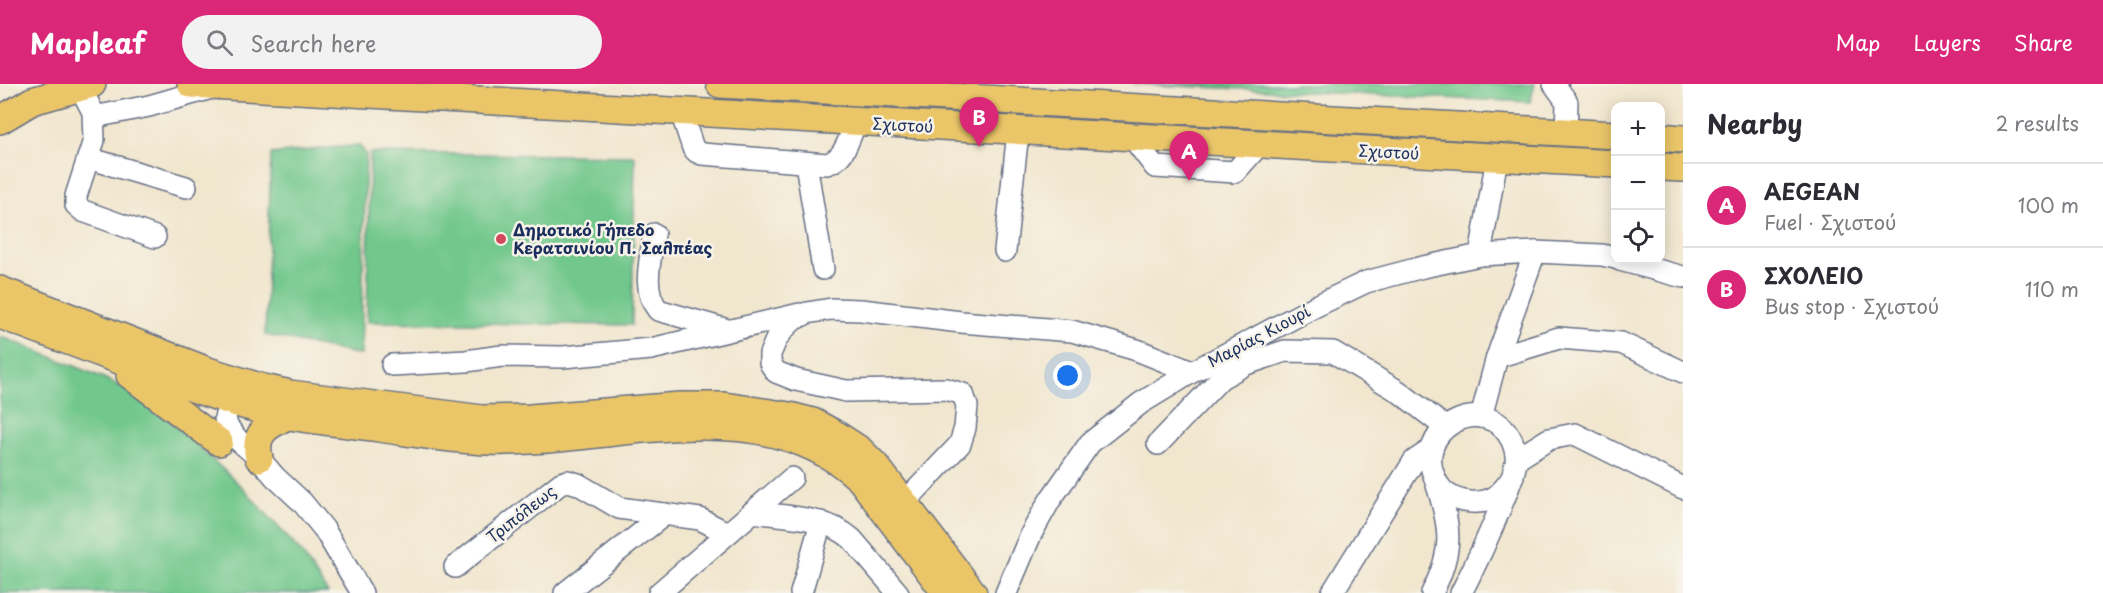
<!DOCTYPE html>
<html lang="en">
<head>
<meta charset="utf-8">
<style>
  :root { --surface:#fff; --page:#f2f2f3; --text:#2b2b33; --muted:#7c7c81; --line:#e1e1e2; --accent:#db2777 }
  body { margin:0; font-family:"Playpen Sans",sans-serif; background:var(--page); color:var(--text) }
  .controls { position:absolute; right:18px; top:18px; display:grid; overflow:hidden; border-radius:12px; box-shadow:0 3px 15px #0003 }
  .controls button { width:54px; height:54px; display:grid; place-items:center; padding:0; border:0; border-bottom:2px solid var(--line); background:var(--surface); color:var(--text); font:30px sans-serif }
  .you { position:absolute; left:1068px; top:292px; width:21px; height:21px; margin:-15px; border:4px solid #fff; border-radius:50%; background:#1a73e8; box-shadow:0 0 0 9px #1a73e833 }
  .badge { display:grid; place-items:center; width:39px; height:39px; border-radius:50%; background:var(--accent); color:#fff; font-size:20px; font-weight:700 }
  .pin { position:absolute; translate:-50% -50px; filter:drop-shadow(0 2px 3px #0008) }
  .pin::after { content:''; position:absolute; top:32px; width:21px; height:18px; background:inherit; clip-path:polygon(0 0,100% 0,50% 100%) }
  .list { margin:0; padding:0; list-style:none }
  h2 { display:flex; justify-content:space-between; align-items:center; height:78px; margin:0; padding:0 24px; font-size:26px }
  h2 small { font-size:20px; font-weight:400; color:var(--muted) }
  .list li { display:grid; grid-template-columns:39px 1fr auto; gap:18px; align-items:center; box-sizing:border-box; height:84px; padding:0 24px; border-top:2px solid var(--line) }
  .list b { display:block; font-size:22px; white-space:nowrap }
  .list p { margin:0; font-size:20px; white-space:nowrap; color:var(--muted) }
  .list em { font-size:20px; font-style:normal; color:var(--muted) }
  .icon { flex:none; width:33px; height:33px; fill:none; stroke:currentColor; stroke-width:2; stroke-linecap:round; stroke-linejoin:round }
  .map { position:relative; flex:none; width:1683px; height:509px; overflow:hidden }
  header { display:flex; align-items:center; gap:36px; box-sizing:border-box; height:84px; padding:0 30px; background:var(--accent); color:#fff }
  header strong { font-size:28px }
  nav { display:flex; gap:33px; margin-inline-start:auto; font-size:21px }
  .search { width:420px; height:54px; background:var(--page); display:flex; align-items:center; gap:15px; box-sizing:border-box; padding:0 21px; border-radius:33px; color:var(--muted); font-size:22px }
  main { display:flex }
  aside { flex:1; background:var(--surface) }
  .map>svg:first-child { display:block }
</style>
</head>
<body>
<header>
<strong>Mapleaf</strong>
<div class="search"><svg class="icon" aria-label="search" viewBox="0 0 24 24"><circle cx="10" cy="10" r="6"/><path d="M15 15l6 6"/></svg>Search here</div>
<nav><a>Map</a><a>Layers</a><a>Share</a></nav>
</header>
<main>
<div class="map">
<svg width="1683" height="509" viewBox="0 0 1683 509">
  <rect width="100%" height="100%" fill="#f7f3e8"/>
  <filter id="ink" filterUnits="userSpaceOnUse"><feTurbulence type="fractalNoise" baseFrequency=".0167" numOctaves="2"/><feDisplacementMap in="SourceGraphic" scale="12" xChannelSelector="R" yChannelSelector="G"/><feConvolveMatrix kernelMatrix="1 2 1 2 8 2 1 2 1" color-interpolation-filters="sRGB"/></filter>
  <filter id="wash" filterUnits="userSpaceOnUse"><feTurbulence type="fractalNoise" baseFrequency=".008" numOctaves="4" result="noise"/><feDisplacementMap in="SourceGraphic" scale="24" xChannelSelector="R" yChannelSelector="G"/><feGaussianBlur stdDeviation="1.35" result="paint"/><feColorMatrix in="noise" values="0 0 0 0 0 0 0 0 0 0 0 0 0 0 0 0 0 1.4 0 .05"/><feComposite in="paint" operator="in"/></filter>
  <g filter="url(#wash)">
    <rect width="100%" height="100%" fill="#f1e6ce"/>
    <!-- green -->
    <g fill="#71c78c" stroke="#467b75" stroke-width="1.5">
      <path d="M1132,0H1535L1530,18Z"/>
      <path d="M359,61L366,70L361,271L265,251L271,70Z"/>
      <path d="M370,69L635,72L632,241L367,238Z"/>
      <path d="M0,252L104,294L135,310L184,349L242,403L301,468L328,509H0Z"/>
    </g>
  </g>
  <g filter="url(#ink)">
    <g fill="none" stroke-linecap="round" stroke-linejoin="round">
      <!-- minor casing -->
      <g stroke="#666f85" stroke-width="24">
        <g id="minor">
          <path d="M1554,0L1567,18L1566,49"/>
          <path d="M80,3L93,28L94,56L76,112V121L83,127L155,153"/>
          <path d="M681,28L693,64L697,68L702,70L827,80C845,75 849,54 856,38"/>
          <path d="M94,33L149,22L212,4"/>
          <path d="M1133,54L1155,83L1235,88L1259,61"/>
          <path d="M88,74L186,103"/>
          <path d="M806,79L823,185"/>
          <path d="M654,150C651,175 641,205 658,226L728,246"/>
          <path d="M1005,167L1018,48"/>
          <path d="M1480,171L1497,74"/>
          <path d="M1620,176L1683,193"/>
          <path d="M1497,273L1559,254L1621,259L1683,288"/>
          <path d="M392,281L466,277L502,272L563,273L651,265L800,230"/>
          <path d="M230,317L225,334L227,342L238,356L259,374L275,393L302,418L324,445L362,509"/>
          <path d="M1481,333L1497,273L1535,168"/>
          <path d="M1158,360L1221,294L1246,280L1285,267L1333,268L1398,307L1445,343"/>
          <path d="M1517,375L1549,355L1575,350L1683,404"/>
          <path d="M904,419L960,360L965,344L967,322L963,310L946,305L846,307L796,296L776,288L770,279V270L776,256L784,245L793,236L807,229L831,225L861,226L961,238L1072,247L1137,266L1192,288"/>
          <path d="M753,428C786,433 826,432 852,455L898,509"/>
          <path d="M455,483L561,399L568,397L578,400L619,424L700,435L727,449"/>
          <path d="M565,509L665,430"/>
          <path d="M659,509L792,394"/>
          <path d="M801,509L821,438"/>
          <path d="M1006,509L1031,450L1050,416L1090,359L1141,319L1192,288L1314,223L1366,198L1423,183L1480,171L1535,168L1602,171L1616,174"/>
          <path d="M1332,509L1414,377L1432,365"/>
          <path d="M1432,509C1454,465 1451,444 1436,398"/>
          <path d="M1461,509C1476,480 1489,452 1501,422C1507,408 1513,394 1516,379C1517,371 1515,364 1512,357C1487,304 1406,346 1438,400C1449,418 1477,423 1495,413C1503,407 1508,400 1513,392"/>
        </g>
      </g>
      <!-- major casing -->
      <g stroke="#666f85" stroke-width="30">
        <g id="major">
          <path d="M191,0L1616,80"/>
          <path d="M720,0L1616,51"/>
          <path d="M0,36L32,17L92,0"/>
          <path d="M1660,53L1683,55"/>
          <path d="M1660,83L1683,84"/>
          <path d="M0,206L208,287L263,304L290,310L482,335L530,334L680,322H724L790,332L813,338L837,351L860,366L876,382L973,509"/>
          <path d="M0,231L201,307C230,317 259,327 289,332C319,337 349,340 379,344C415,349 451,356 488,357C609,361 762,301 861,396L946,509"/>
          <path d="M130,291L219,358"/>
          <path d="M259,374C253,349 267,342 287,332"/>
        </g>
      </g>
      <!-- minor -->
      <use href="#minor" stroke="#fff" stroke-width="21"/>
      <!-- major -->
      <use href="#major" stroke="#ebc669" stroke-width="27"/>
    </g>
  </g>
  <!-- markers -->
  <circle fill="#d1495b" stroke="#f7f3e8" stroke-width="2" cx="501" cy="155" r="6"/>
  <g text-anchor="middle" stroke-width="5" stroke-linejoin="round" paint-order="stroke">
    <!-- street labels -->
    <g font-size="16" fill="#1b2f5e" stroke="#f7f3e8">
      <text transform="translate(903 41) rotate(3)" y="6">Σχιστού</text>
      <text transform="translate(1389 68) rotate(3)" y="6">Σχιστού</text>
      <text transform="translate(1259 252) rotate(-28)" y="6">Μαρίας Κιουρί</text>
      <text transform="translate(521 430) rotate(-38)" y="6">Τριπόλεως</text>
    </g>
    <!-- poi labels -->
    <g font-size="16" font-weight="bold" fill="#1b2f5e" stroke="#f7f3e8" text-anchor="start">
      <text x="513" y="152">Δημοτικό Γήπεδο<tspan x="513" dy="18">Κερατσινίου Π. Σαλπέας</tspan></text>
    </g>
  </g>
</svg>
<div class="controls">
<button>+</button>
<button>−</button>
<button><svg class="icon" aria-label="locate" viewBox="0 0 24 24"><circle cx="12" cy="12" r="6"/><path d="M12 2v4M12 18v4M2 12h4M18 12h4"/></svg></button>
</div>
<div class="you"></div>
<div class="pin badge" style="left:1189px;top:97px">A</div>
<div class="pin badge" style="left:979px;top:63px">B</div>
</div>
<aside>
<h2>Nearby<small>2 results</small></h2>
<ul class="list">
<li><span class="badge">A</span><div><b>AEGEAN</b><p>Fuel · Σχιστού</p></div><em>100 m</em></li>
<li><span class="badge">B</span><div><b>ΣΧΟΛΕΙΟ</b><p>Bus stop · Σχιστού</p></div><em>110 m</em></li>
</ul>
</aside>
</main>
</body>
</html>
